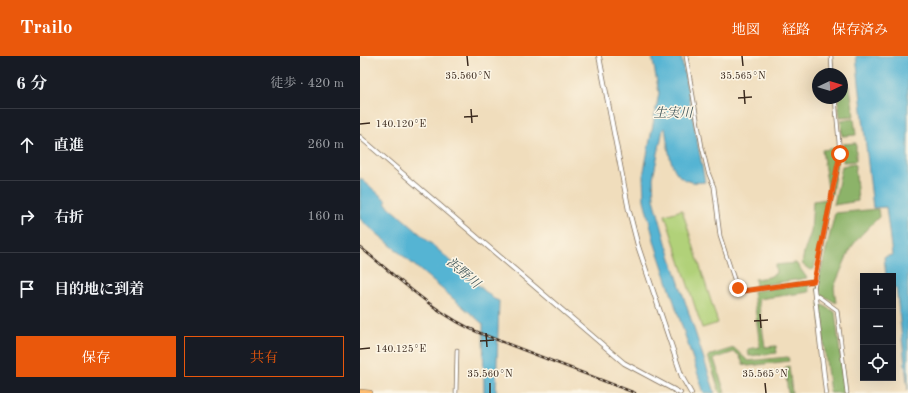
<!DOCTYPE html>
<html lang="ja">
<head>
<meta charset="utf-8">
<style>
  :root { --surface:#171b24; --page:#20242c; --text:#f1f3f6; --muted:#9ea1a6; --line:#363941; --accent:#ea580c }
  body { margin:0; font-family:"Old Standard TT","Noto Serif JP",serif; background:var(--page); color:var(--text) }
  .controls { position:absolute; right:12px; bottom:12px; display:grid; overflow:hidden; border-radius:0px; box-shadow:0 4px 16px #0002 }
  .controls button { width:36px; height:36px; display:grid; place-items:center; padding:0; border:0; border-bottom:1px solid var(--line); background:var(--surface); color:var(--text); font:20px sans-serif }
  .compass { position:absolute; left:452px; top:12px; width:36px; height:36px; border-radius:50%; background:var(--surface); box-shadow:0 4px 16px #0002; rotate:86deg }
  .stop { position:absolute; width:12px; height:12px; margin:-9px; border:3px solid #ea580c; border-radius:50%; background:#fff }
  .stop.end { background:#ea580c; border-color:#fff; box-shadow:0 1px 4px #0008 }
  .list { margin:0; padding:0; list-style:none }
  h2 { display:flex; justify-content:space-between; align-items:center; height:52px; margin:0; padding:0 16px; font-size:17px }
  h2 small { font-size:13px; font-weight:400; color:var(--muted) }
  .list li { display:grid; grid-template-columns:26px 1fr auto; gap:12px; align-items:center; box-sizing:border-box; height:72px; padding:0 16px; border-top:1px solid var(--line) }
  .list b { display:block; font-size:15px; white-space:nowrap }
  .list em { font-size:13px; font-style:normal; color:var(--muted) }
  .actions { display:flex; gap:8px; padding:12px 16px }
  .actions a { flex:1; padding:9px 0; border:1px solid var(--accent); border-radius:0px; text-align:center; font-size:14px; color:var(--accent) }
  .actions .main { background:var(--accent); color:#fff }
  .icon { flex:none; width:22px; height:22px; fill:none; stroke:currentColor; stroke-width:2; stroke-linecap:round; stroke-linejoin:round }
  .map { position:relative; flex:none; width:548px; height:337px; overflow:hidden }
  header { display:flex; align-items:center; gap:24px; box-sizing:border-box; height:56px; padding:0 20px; background:var(--accent); color:#fff }
  header strong { font-size:19px }
  nav { display:flex; gap:22px; margin-inline-start:auto; font-size:14px }
  main { display:flex }
  aside { flex:1; background:var(--surface) }
  .map>svg:first-child { display:block }
</style>
</head>
<body>
<header>
<strong>Trailo</strong>
<nav><a>地図</a><a>経路</a><a>保存済み</a></nav>
</header>
<main>
<aside>
<h2>6 分<small>徒歩 · 420 m</small></h2>
<ul class="list">
<li><svg class="icon" aria-label="ahead" viewBox="0 0 24 24"><path d="M12 20V5M6 11l6-6 6 6"/></svg><div><b>直進</b></div><em>260 m</em></li>
<li><svg class="icon" aria-label="right" viewBox="0 0 24 24"><path d="M7 20v-9h11M14 6l5 5-5 5"/></svg><div><b>右折</b></div><em>160 m</em></li>
<li><svg class="icon" aria-label="arrive" viewBox="0 0 24 24"><path d="M6 21V4h12l-3 4 3 4H6"/></svg><div><b>目的地に到着</b></div></li>
</ul>
<div class="actions"><a class="main">保存</a><a>共有</a></div>
</aside>
<div class="map">
<svg width="548" height="337" viewBox="0 0 548 337">
  <rect width="100%" height="100%" fill="#fcf5e5"/>
  <filter id="ink" filterUnits="userSpaceOnUse"><feTurbulence type="fractalNoise" baseFrequency=".025" numOctaves="2"/><feDisplacementMap in="SourceGraphic" scale="8" xChannelSelector="R" yChannelSelector="G"/><feConvolveMatrix kernelMatrix="1 2 1 2 8 2 1 2 1" color-interpolation-filters="sRGB"/></filter>
  <filter id="wash" filterUnits="userSpaceOnUse"><feTurbulence type="fractalNoise" baseFrequency=".012" numOctaves="4" result="noise"/><feDisplacementMap in="SourceGraphic" scale="16" xChannelSelector="R" yChannelSelector="G"/><feGaussianBlur stdDeviation="0.9" result="paint"/><feColorMatrix in="noise" values="0 0 0 0 0 0 0 0 0 0 0 0 0 0 0 0 0 1.4 0 .05"/><feComposite in="paint" operator="in"/></filter>
  <g filter="url(#wash)">
    <rect width="100%" height="100%" fill="#f0ddbc"/>
    <!-- green -->
    <path fill="#b1d179" stroke="#767e4c" d="M322,154L358,267L342,272L305,159Z"/>
    <!-- forest -->
    <g fill="#8cb369" stroke="#646e44">
      <path d="M490,30L494,60L480,61L478,42H482V31Z"/>
      <path d="M494,63L496,79L482,80L481,64Z"/>
      <path d="M496,87V105L483,106V88Z"/>
      <path d="M476,92L477,106L472,138L469,139L462,94Z"/>
      <path d="M495,108L498,145L474,149L482,110Z"/>
      <path d="M468,143L454,213L450,214L442,208L444,196L451,176L453,145Z"/>
      <path d="M518,153L519,161L500,180L490,193L474,231L476,247L459,237L457,232L475,157Z"/>
      <path d="M436,207L447,222L396,230L395,223L409,221L416,217L415,209Z"/>
      <path d="M448,228L449,236L398,243L405,291L416,290L417,297L389,300L388,293L400,291L393,235Z"/>
      <path d="M459,247L475,256L485,337H470Z"/>
      <path d="M374,292L388,305L428,301L429,305L388,310L383,308L379,299L374,296L354,303L365,337H360L348,300Z"/>
      <path d="M429,310L432,337H428L425,313L426,311Z"/>
    </g>
    <!-- water -->
    <g fill="#54b4d3" stroke="#486f78">
      <path d="M292,0H321L345,126C309,131 310,99 305,72L303,73L293,122L294,143L307,190L355,337H344L295,188L284,144L283,120L299,37Z"/>
      <path d="M496,0H548V334L536,231L533,232V220H526L524,201L532,199L526,151L513,152Z"/>
      <path d="M0,122L27,145L25,147L134,243L139,245L136,337H124L123,268L0,163Z"/>
    </g>
  </g>
  <g filter="url(#ink)">
    <g fill="none" stroke-linecap="round" stroke-linejoin="round">
      <!-- minor casing -->
      <g stroke="#7a6955" stroke-width="4.5">
        <g id="minor">
          <path d="M326,0L342,91L348,116L354,131L360,180L376,229L381,234L383,235L454,225"/>
          <path d="M471,0L472,18"/>
          <path d="M454,232L480,98L475,42"/>
          <path d="M455,238L477,254L487,337"/>
          <path d="M96,337L97,294"/>
        </g>
      </g>
      <!-- tertiary casing -->
      <g stroke="#7a6955" stroke-width="5.5">
        <g id="tertiary">
          <path d="M239,0L269,155L278,190L322,321L331,337"/>
          <path d="M0,81L264,307L320,337"/>
          <path d="M454,232L466,337"/>
        </g>
      </g>
      <!-- trunk casing -->
      <g stroke="#7a6955" stroke-width="6">
        <path id="trunk" d="M0,336L10,337"/>
      </g>
      <!-- minor -->
      <use href="#minor" stroke="#fff" stroke-width="3"/>
      <!-- tertiary -->
      <use href="#tertiary" stroke="#fff" stroke-width="4"/>
      <!-- trunk -->
      <use href="#trunk" stroke="#fdbc6f" stroke-width="5"/>
      <!-- rail casing -->
      <g stroke="#3b2a1e" stroke-width="2.5">
        <path id="rail" d="M0,191C38,222 76,259 122,278L275,337"/>
      </g>
      <!-- rail -->
      <use href="#rail" stroke="#fcf5e5" stroke-width="1" stroke-dasharray="3" stroke-linecap="butt"/>
    </g>
  </g>
  <g fill="none" stroke-linecap="round" stroke-linejoin="round" filter="url(#ink)">
    <!-- route -->
    <path stroke="#ea580c" stroke-width="5" d="M378,232L383,235L454,225L480,98"/>
  </g>
  <!-- ticks -->
  <path fill="none" stroke="#3b2a1e" stroke-width="1.5" d="M107,0L108,10M382,0L383,10M384,34L385,48M378,42L392,41M111,53L112,67M104,61L118,60M0,68L10,67M400,258L401,272M394,265L408,264M126,277L127,291M120,285L134,284M0,293L10,292M130,327V337M405,327L406,337"/>
  <g text-anchor="middle" stroke-width="3" stroke-linejoin="round" paint-order="stroke">
    <!-- water labels -->
    <g font-size="13" font-style="italic" fill="#445a5d" stroke="#fcf5e5">
      <text x="313" y="61">生実川</text>
      <text transform="translate(104 216) rotate(41)" y="5">浜野川</text>
    </g>
  </g>
  <g font-size="10" text-anchor="middle" fill="#3b2a1e" stroke="#fcf5e5" stroke-width="3" stroke-linejoin="round" paint-order="stroke">
    <text x="108" y="23">35.560°N</text>
    <text x="383" y="23">35.565°N</text>
    <text x="41" y="71">140.120°E</text>
    <text x="41" y="296">140.125°E</text>
    <text x="130" y="321">35.560°N</text>
    <text x="405" y="321">35.565°N</text>
  </g>
</svg>
<div class="controls">
<button>+</button>
<button>−</button>
<button><svg class="icon" aria-label="locate" viewBox="0 0 24 24"><circle cx="12" cy="12" r="6"/><path d="M12 2v4M12 18v4M2 12h4M18 12h4"/></svg></button>
</div>
<svg class="compass" viewBox="-18 -18 36 36"><path d="M0-13l5 13h-10z" fill="#e53935"/><path d="M0 13l5-13h-10z" fill="#9ea1a6"/></svg>
<div class="stop" style="left:480px;top:98px"></div>
<div class="stop end" style="left:378px;top:232px"></div>
</div>
</main>
</body>
</html>
